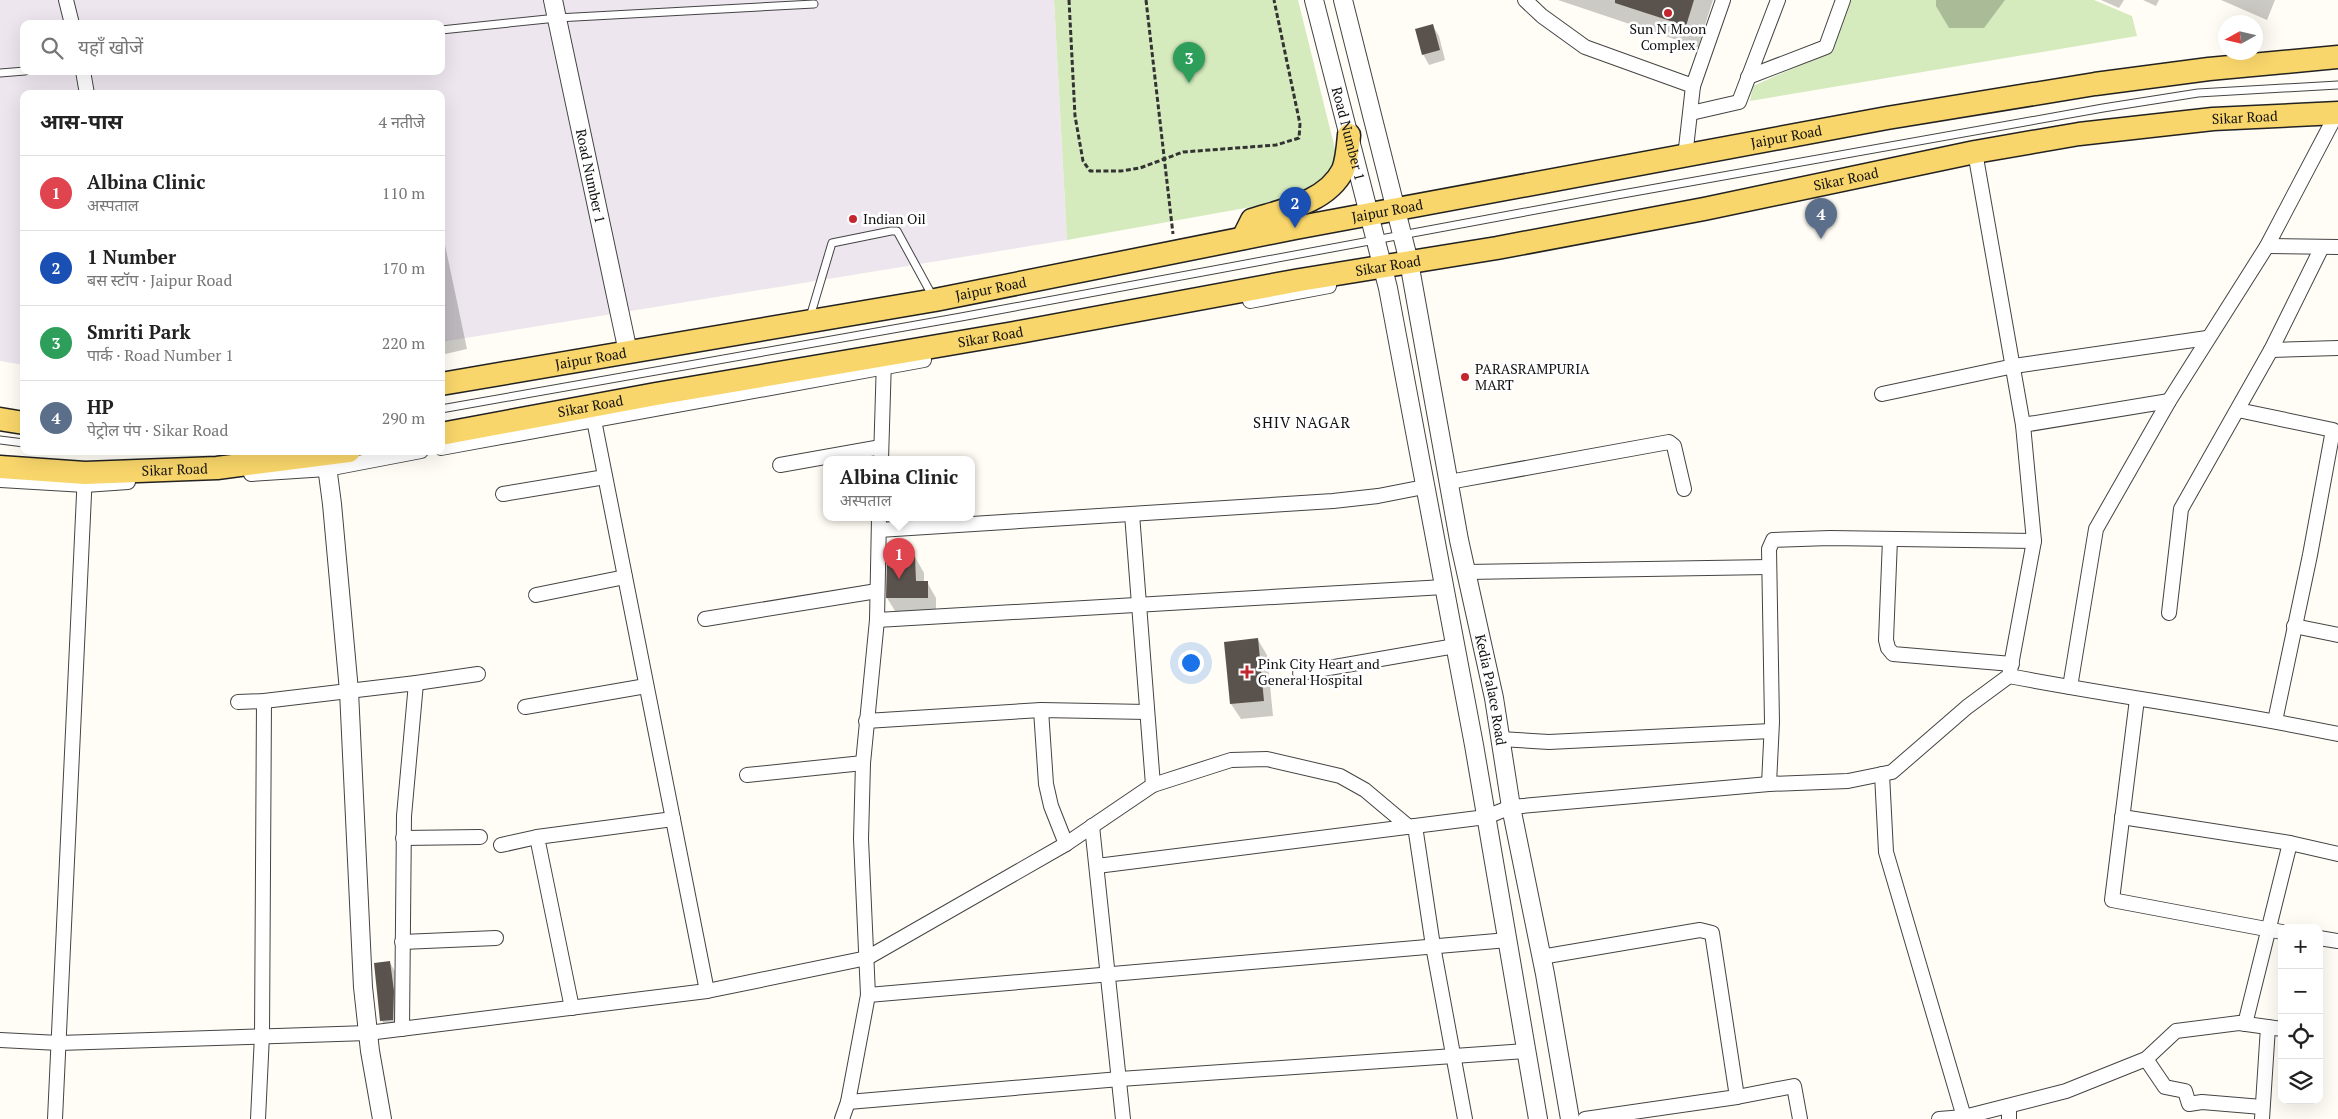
<!DOCTYPE html>
<html lang="hi">
<head>
<meta charset="utf-8">
<style>
  :root { --surface:#fff; --page:#f2f2f2; --text:#222; --muted:#767676; --line:#e0e0e0; --accent:#7c3aed }
  body { margin:0; font-family:"PT Serif","Noto Sans Devanagari",serif; background:var(--page); color:var(--text) }
  .controls { position:absolute; right:15px; bottom:15px; display:grid; overflow:hidden; border-radius:10px; box-shadow:0 5px 20px #0002 }
  .controls button { width:45px; height:45px; display:grid; place-items:center; padding:0; border:0; border-bottom:1px solid var(--line); background:var(--surface); color:var(--text); font:25px sans-serif }
  .compass { position:absolute; left:2218px; top:15px; width:45px; height:45px; border-radius:50%; background:var(--surface); box-shadow:0 5px 20px #0002; rotate:262deg }
  .you { position:absolute; left:1190px; top:662px; width:18px; height:18px; margin:-12px; border:4px solid #fff; border-radius:50%; background:#1a73e8; box-shadow:0 0 0 8px #1a73e833 }
  .badge { display:grid; place-items:center; width:32px; height:32px; border-radius:50%; background:var(--accent); color:#fff; font-size:16px; font-weight:700 }
  .pin { position:absolute; translate:-50% -41px; filter:drop-shadow(0 1px 2px #0008) }
  .pin::after { content:''; position:absolute; top:26px; width:18px; height:15px; background:inherit; clip-path:polygon(0 0,100% 0,50% 100%) }
  .popup { position:absolute; left:823px; top:456px; width:152px; height:65px; box-sizing:border-box; display:grid; place-content:center; border-radius:10px; background:var(--surface); filter:drop-shadow(0 1px 4px #0005); font-size:16px; white-space:nowrap; color:var(--muted) }
  .popup b { font-size:19px; color:var(--text) }
  .popup::after { content:''; position:absolute; left:50%; top:100%; margin-left:-10px; border:10px solid transparent; border-top-color:var(--surface) }
  .list { margin:0; padding:0; list-style:none }
  h2 { display:flex; justify-content:space-between; align-items:center; height:65px; margin:0; padding:0 20px; font-size:21px }
  h2 small { font-size:16px; font-weight:400; color:var(--muted) }
  .list li { display:grid; grid-template-columns:32px 1fr auto; gap:15px; align-items:center; box-sizing:border-box; height:75px; padding:0 20px; border-top:1px solid var(--line) }
  .list b { display:block; font-size:19px; white-space:nowrap }
  .list p { margin:0; font-size:16px; white-space:nowrap; color:var(--muted) }
  .list em { font-size:16px; font-style:normal; color:var(--muted) }
  .icon { flex:none; width:28px; height:28px; fill:none; stroke:currentColor; stroke-width:2; stroke-linecap:round; stroke-linejoin:round }
  .map { position:relative; flex:none; width:2338px; height:1119px; overflow:hidden }
  .search { position:absolute; background:var(--surface); box-shadow:0 5px 20px #0002; left:20px; top:20px; width:425px; height:55px; display:flex; align-items:center; gap:12px; box-sizing:border-box; padding:0 18px; border-radius:10px; color:var(--muted); font-size:19px }
  .panel { position:absolute; background:var(--surface); box-shadow:0 5px 20px #0002; left:20px; top:90px; width:425px; height:365px; border-radius:10px }
  .map>svg:first-child { display:block }
</style>
</head>
<body>
<div class="map">
<svg width="2338" height="1119" viewBox="0 0 2338 1119">
  <rect width="100%" height="100%" fill="#fffdf5"/>
  <!-- industrial -->
  <path fill="#eee6ef" fill-rule="evenodd" d="M0,0H1054L1067,240L441,342V94H24V365L0,361ZM24,24H441V71H24Z"/>
  <!-- green -->
  <g fill="#d5ebbd">
    <path d="M1054,0H1298L1339,165L1333,179L1290,200L1067,240Z"/>
    <path d="M1849,0H2094L2132,16L2137,36L1750,101L1753,86L1832,51Z"/>
  </g>
  <!-- shadow -->
  <g fill="#0003">
    <path d="M1558,0H1713L1698,47Z"/>
    <path d="M1936,0H2005L1984,28H1949L1936,6Z"/>
    <path d="M2101,0H2124L2119,8Z"/>
    <path d="M2143,0H2159L2156,6Z"/>
    <path d="M2221,0H2275L2267,20Z"/>
    <path d="M1433,26L1439,36L1445,60L1429,65L1423,54Z"/>
    <path d="M441,226L467,349L441,355Z"/>
    <path d="M915,557L924,573V582H927L936,598V613L897,614L887,598Z"/>
    <path d="M1258,640L1267,655L1273,716L1241,719L1231,704Z"/>
    <path d="M390,963L396,973L399,1002V1030L388,1031L382,1021Z"/>
  </g>
  <!-- building -->
  <g fill="#5a524d">
    <path d="M1615,0H1694L1686,26L1615,3Z"/>
    <path d="M1433,24L1440,50L1422,55L1415,29Z"/>
    <path d="M887,556H915L916,581H928V598H886Z"/>
    <path d="M1258,638L1264,701L1230,704L1224,642Z"/>
    <path d="M390,961L394,991L393,1020L380,1021L374,963Z"/>
  </g>
  <g fill="none" stroke-linecap="round" stroke-linejoin="round">
    <!-- service casing -->
    <g stroke="#444" stroke-width="9">
      <g id="service">
        <path d="M441,30L557,18L814,4"/>
        <path d="M0,73L25,71"/>
        <path d="M810,317L832,243L891,231H897L933,297"/>
        <path d="M441,409L961,317L1617,195L2103,108L2198,93L2338,85"/>
        <path d="M0,440L24,443"/>
      </g>
    </g>
    <!-- minor casing -->
    <g stroke="#444" stroke-width="16">
      <g id="minor">
        <path d="M66,0L72,24"/>
        <path d="M1525,0L1542,16L1585,47L1693,86L1723,0"/>
        <path d="M83,71L87,94"/>
        <path d="M1748,77L1826,47L1843,0"/>
        <path d="M1691,113L1739,102L1778,0"/>
        <path d="M1685,157L1693,86"/>
        <path d="M2267,246L2338,247"/>
        <path d="M1250,301L1329,286"/>
        <path d="M2271,350L2338,348"/>
        <path d="M1882,394L2014,366L2207,338"/>
        <path d="M592,410L707,991"/>
        <path d="M2238,410L2333,430L2310,555L2275,721"/>
        <path d="M2023,425L2169,401"/>
        <path d="M441,448L924,360"/>
        <path d="M881,460L884,359"/>
        <path d="M780,465L881,447"/>
        <path d="M251,474L327,469L421,451"/>
        <path d="M0,480L85,485L128,482"/>
        <path d="M1449,482L1669,442L1674,446L1684,489"/>
        <path d="M503,494L605,477"/>
        <path d="M1132,514L1153,785"/>
        <path d="M879,530L1333,501L1378,496L1424,487"/>
        <path d="M1890,539L1886,640L1888,648L1893,654L2012,664"/>
        <path d="M1467,572L1769,567"/>
        <path d="M536,595L625,577"/>
        <path d="M2169,613L2181,509L2271,350L2322,247"/>
        <path d="M705,619L877,591"/>
        <path d="M877,620L1444,587"/>
        <path d="M2294,626L2338,635"/>
        <path d="M1300,673L1455,646"/>
        <path d="M2009,676C2119,697 2229,711 2338,734"/>
        <path d="M416,683L478,674"/>
        <path d="M2070,687L2096,529L2169,401L2267,246L2337,113"/>
        <path d="M2137,699L2112,900L2282,932"/>
        <path d="M238,702L264,701L416,683L404,816L402,1029"/>
        <path d="M525,707L646,686"/>
        <path d="M1041,710L1046,784L1051,806L1066,844"/>
        <path d="M866,721L1041,710L1147,712"/>
        <path d="M1500,739L1549,742L1771,731"/>
        <path d="M1882,774L1886,852L1964,1117"/>
        <path d="M747,775L863,763"/>
        <path d="M1769,784L1772,722L1769,549L1773,540L1830,538L2034,541"/>
        <path d="M2122,817L2290,843L2338,854"/>
        <path d="M1092,826L1123,1119"/>
        <path d="M1415,826L1433,946L1465,1119"/>
        <path d="M403,838L480,837"/>
        <path d="M501,845L537,837"/>
        <path d="M1097,866L1486,817L1511,807L1769,784L1848,781L1892,772L1967,707L2009,676L2034,541L2023,425L1975,152"/>
        <path d="M2319,938L2338,941"/>
        <path d="M402,942L496,938"/>
        <path d="M1541,957L1700,930L1712,933L1737,1097"/>
        <path d="M868,995L1508,940"/>
        <path d="M572,1008L537,837L673,819"/>
        <path d="M2245,1024L2290,843"/>
        <path d="M0,1040L59,1043L368,1033L707,991L867,958L1066,844L1153,785L1231,760L1267,759L1340,776L1365,790L1409,827"/>
        <path d="M2146,1059L2165,1087L2185,1091L2189,1104L2202,1102L2262,1107"/>
        <path d="M848,1102L1120,1079L1526,1051"/>
        <path d="M55,1119L85,473"/>
        <path d="M258,1119L262,1035L264,701"/>
        <path d="M842,1119L848,1102L868,995L861,839L863,763L877,620L879,518"/>
        <path d="M1585,1119L1737,1097L1794,1086L1800,1119"/>
        <path d="M1939,1119L1964,1117L2066,1091L2146,1059L2176,1031L2239,1023L2282,1029"/>
        <path d="M2009,1119V1106"/>
        <path d="M2262,1119L2268,1027"/>
      </g>
    </g>
    <!-- tertiary casing -->
    <g stroke="#444" stroke-width="20">
      <g id="tertiary">
        <path id="s1" d="M553,0L628,352"/>
        <path id="s2" d="M1314,0L1388,288L1474,745L1538,1119"/>
        <path id="s3" d="M1343,0L1409,262L1459,540L1494,698L1511,807L1545,974L1570,1119"/>
        <path d="M325,451L332,504L349,691L363,987L370,1051L382,1119"/>
      </g>
    </g>
    <!-- primary casing -->
    <g stroke="#222" stroke-width="25">
      <g id="primary">
        <path d="M1243,238L1252,220C1284,210 1327,202 1343,170C1347,160 1348,146 1349,135"/>
        <path id="s4" d="M441,384L935,300L1295,228L1887,118L2095,84L2209,69L2338,57"/>
        <path d="M0,419L24,423"/>
        <path id="s5" d="M441,434L656,394L1014,333L1300,280L1497,248L1704,209L1975,152L2079,134L2213,119L2338,113"/>
        <path id="s6" d="M0,467L85,473L217,468L349,451"/>
      </g>
    </g>
    <!-- path -->
    <g stroke="#333" stroke-width="3" stroke-dasharray="5 2.5" stroke-linecap="butt">
      <path d="M1069,0L1075,116L1083,161L1090,171H1121L1140,168L1183,152L1276,145L1299,138L1300,124L1274,0"/>
      <path d="M1146,0L1173,234"/>
    </g>
    <!-- service -->
    <use href="#service" stroke="#fff" stroke-width="7"/>
    <!-- minor -->
    <use href="#minor" stroke="#fff" stroke-width="14"/>
    <!-- tertiary -->
    <use href="#tertiary" stroke="#fff" stroke-width="18"/>
    <!-- primary -->
    <use href="#primary" stroke="#f9d66b" stroke-width="22"/>
  </g>
  <!-- markers -->
  <g fill="#c4262e" stroke="#fff" stroke-width="2">
    <circle cx="1668" cy="13" r="5"/>
    <circle cx="853" cy="219" r="5"/>
    <circle cx="1465" cy="377" r="5"/>
    <path d="M1244.5 664.5h5v5h5v5h-5v5h-5v-5h-5v-5h5z"/>
  </g>
  <g text-anchor="middle" stroke-width="5" stroke-linejoin="round" paint-order="stroke">
    <!-- poi labels -->
    <g font-size="14" fill="#111" stroke="#fff" text-anchor="start">
      <text x="1668" y="34" text-anchor="middle">Sun N Moon<tspan x="1668" dy="16">Complex</tspan></text>
      <text x="863" y="224">Indian Oil</text>
      <text x="1475" y="374">PARASRAMPURIA<tspan x="1475" dy="16">MART</tspan></text>
      <text x="1258" y="669">Pink City Heart and<tspan x="1258" dy="16">General Hospital</tspan></text>
    </g>
    <!-- street labels -->
    <g font-size="14" fill="#111" stroke="#fff">
      <text dy="5" stroke="none"><textPath href="#s5" startOffset="1832">Sikar Road</textPath></text>
      <text dy="5" stroke="none"><textPath href="#s2" startOffset="138">Road Number 1</textPath></text>
      <text dy="5" stroke="none"><textPath href="#s4" startOffset="1368">Jaipur Road</textPath></text>
      <text dy="5" stroke="none"><textPath href="#s1" startOffset="180">Road Number 1</textPath></text>
      <text dy="5" stroke="none"><textPath href="#s5" startOffset="1428">Sikar Road</textPath></text>
      <text dy="5" stroke="none"><textPath href="#s4" startOffset="962">Jaipur Road</textPath></text>
      <text dy="5" stroke="none"><textPath href="#s5" startOffset="962">Sikar Road</textPath></text>
      <text dy="5" stroke="none"><textPath href="#s4" startOffset="558">Jaipur Road</textPath></text>
      <text dy="5" stroke="none"><textPath href="#s5" startOffset="558">Sikar Road</textPath></text>
      <text dy="5" stroke="none"><textPath href="#s4" startOffset="152">Jaipur Road</textPath></text>
      <text dy="5" stroke="none"><textPath href="#s5" startOffset="152">Sikar Road</textPath></text>
      <text dy="5" stroke="none"><textPath href="#s6" startOffset="175">Sikar Road</textPath></text>
      <text dy="5" stroke="none"><textPath href="#s3" startOffset="706">Kedia Palace Road</textPath></text>
    </g>
    <!-- neighbourhood labels -->
    <g font-size="15" letter-spacing="1" fill="#111" stroke="#fff">
      <text x="1302" y="428">SHIV NAGAR</text>
    </g>
  </g>
</svg>
<div class="controls">
<button>+</button>
<button>−</button>
<button><svg class="icon" aria-label="locate" viewBox="0 0 24 24"><circle cx="12" cy="12" r="6"/><path d="M12 2v4M12 18v4M2 12h4M18 12h4"/></svg></button>
<button><svg class="icon" aria-label="layers" viewBox="0 0 24 24"><path d="M12 4l9 5-9 5-9-5zM3 14l9 5 9-5"/></svg></button>
</div>
<svg class="compass" viewBox="-18 -18 36 36"><path d="M0-13l5 13h-10z" fill="#e53935"/><path d="M0 13l5-13h-10z" fill="#767676"/></svg>
<div class="you"></div>
<div class="pin badge" style="left:899px;top:579px;background:#e0444e">1</div>
<div class="popup"><b>Albina Clinic</b>अस्पताल</div>
<div class="pin badge" style="left:1295px;top:228px;background:#1a4fb4">2</div>
<div class="pin badge" style="left:1189px;top:83px;background:#2e9e5b">3</div>
<div class="pin badge" style="left:1821px;top:239px;background:#5c6f8a">4</div>
<div class="search"><svg class="icon" aria-label="search" viewBox="0 0 24 24"><circle cx="10" cy="10" r="6"/><path d="M15 15l6 6"/></svg>यहाँ खोजें</div>
<section class="panel">
<h2>आस-पास<small>4 नतीजे</small></h2>
<ul class="list">
<li><span class="badge" style="background:#e0444e">1</span><div><b>Albina Clinic</b><p>अस्पताल</p></div><em>110 m</em></li>
<li><span class="badge" style="background:#1a4fb4">2</span><div><b>1 Number</b><p>बस स्टॉप · Jaipur Road</p></div><em>170 m</em></li>
<li><span class="badge" style="background:#2e9e5b">3</span><div><b>Smriti Park</b><p>पार्क · Road Number 1</p></div><em>220 m</em></li>
<li><span class="badge" style="background:#5c6f8a">4</span><div><b>HP</b><p>पेट्रोल पंप · Sikar Road</p></div><em>290 m</em></li>
</ul>
</section>
</div>
</body>
</html>
